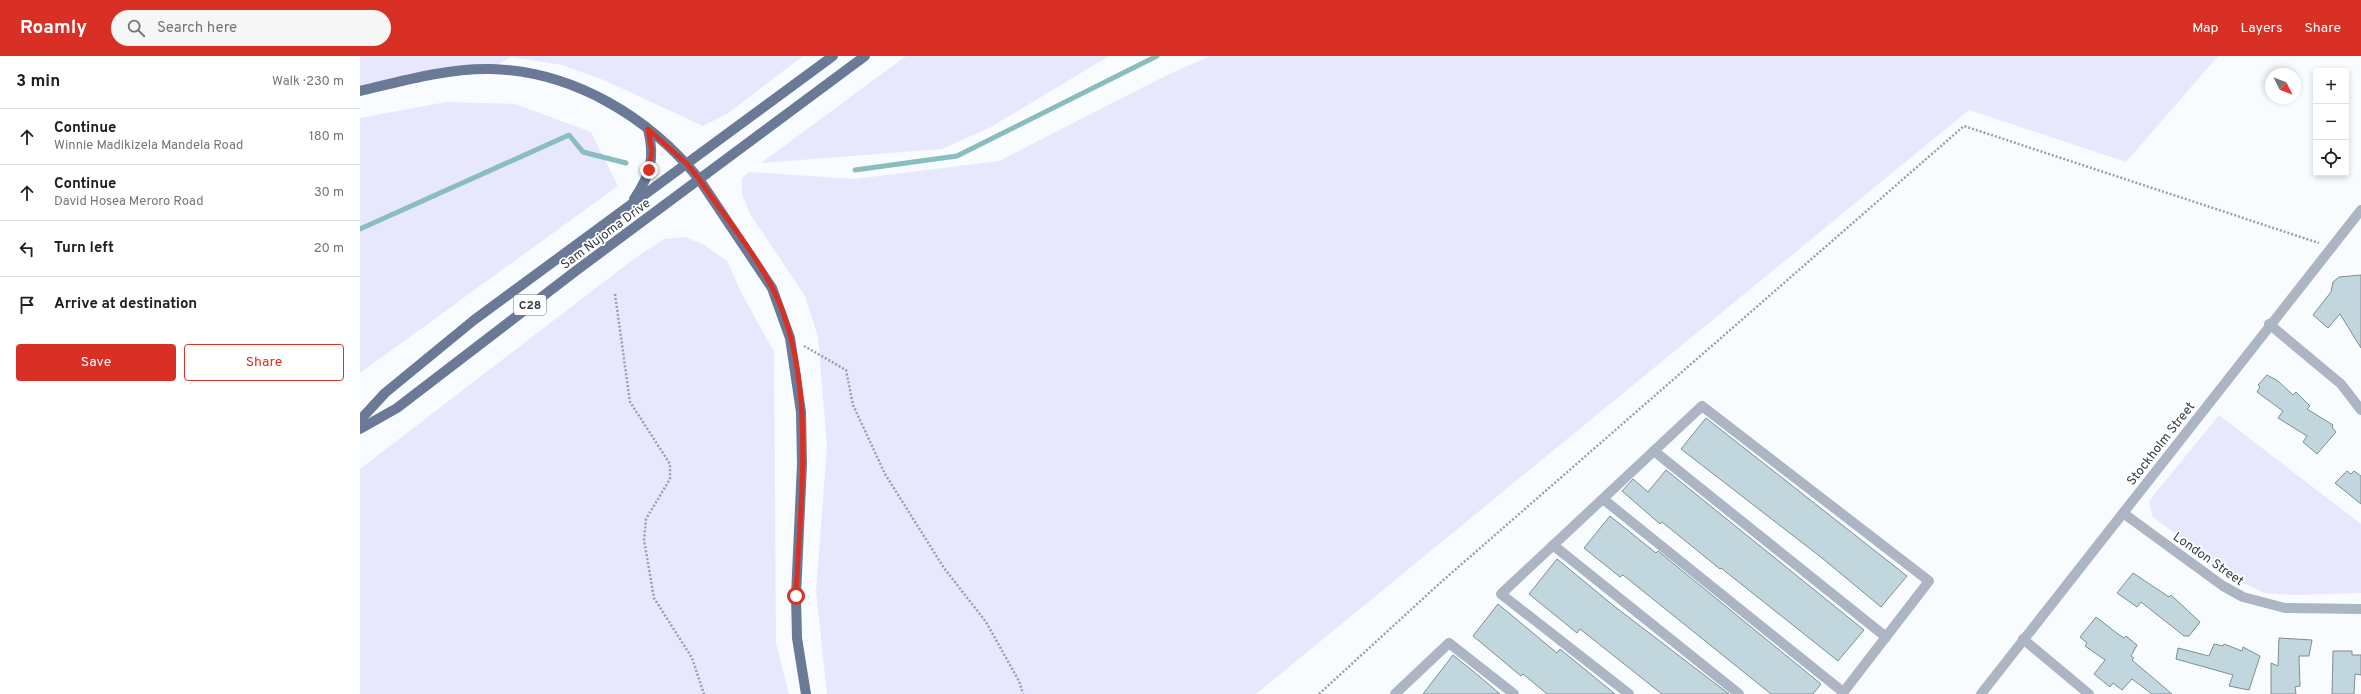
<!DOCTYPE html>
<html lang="en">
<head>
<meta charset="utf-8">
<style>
  :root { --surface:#fff; --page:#f6f6f6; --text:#202124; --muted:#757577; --line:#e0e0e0; --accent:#d93025 }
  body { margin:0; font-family:Overpass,sans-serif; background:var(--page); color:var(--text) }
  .controls { position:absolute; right:12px; top:12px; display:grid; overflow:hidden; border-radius:4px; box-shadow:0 2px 6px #0003 }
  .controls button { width:36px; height:36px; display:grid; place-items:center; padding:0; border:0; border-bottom:1px solid var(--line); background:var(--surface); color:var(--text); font:20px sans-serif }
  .compass { position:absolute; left:1905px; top:12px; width:36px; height:36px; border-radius:50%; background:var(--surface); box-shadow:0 2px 6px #0003; rotate:132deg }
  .stop { position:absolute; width:12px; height:12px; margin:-9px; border:3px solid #d93025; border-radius:50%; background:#fff }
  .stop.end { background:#d93025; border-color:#fff; box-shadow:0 1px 4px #0008 }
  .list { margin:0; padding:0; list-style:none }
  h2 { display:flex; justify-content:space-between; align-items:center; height:52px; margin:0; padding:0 16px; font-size:17px }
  h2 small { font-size:13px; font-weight:400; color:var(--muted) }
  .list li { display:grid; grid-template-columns:26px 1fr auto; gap:12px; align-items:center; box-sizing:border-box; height:56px; padding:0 16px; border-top:1px solid var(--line) }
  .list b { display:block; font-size:15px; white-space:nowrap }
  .list p { margin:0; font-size:13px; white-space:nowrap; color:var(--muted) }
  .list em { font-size:13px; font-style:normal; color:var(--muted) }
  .actions { display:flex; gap:8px; padding:12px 16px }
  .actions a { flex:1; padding:9px 0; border:1px solid var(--accent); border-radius:4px; text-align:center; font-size:14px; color:var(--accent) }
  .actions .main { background:var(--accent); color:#fff }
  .icon { flex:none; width:22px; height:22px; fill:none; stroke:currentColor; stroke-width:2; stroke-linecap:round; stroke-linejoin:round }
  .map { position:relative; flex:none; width:2001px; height:638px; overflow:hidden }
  header { display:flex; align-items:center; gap:24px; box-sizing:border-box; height:56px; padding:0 20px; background:var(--accent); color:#fff }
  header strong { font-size:19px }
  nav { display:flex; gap:22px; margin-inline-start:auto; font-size:14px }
  .search { width:280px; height:36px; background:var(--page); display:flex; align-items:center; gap:10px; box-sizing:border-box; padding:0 14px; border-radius:22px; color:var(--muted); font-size:15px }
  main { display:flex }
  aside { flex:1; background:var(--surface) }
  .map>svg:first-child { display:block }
</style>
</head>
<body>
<header>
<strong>Roamly</strong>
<div class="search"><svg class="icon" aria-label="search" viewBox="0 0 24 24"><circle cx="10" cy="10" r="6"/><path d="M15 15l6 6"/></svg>Search here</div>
<nav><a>Map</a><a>Layers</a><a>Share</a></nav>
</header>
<main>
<aside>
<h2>3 min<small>Walk · 230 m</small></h2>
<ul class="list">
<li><svg class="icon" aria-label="ahead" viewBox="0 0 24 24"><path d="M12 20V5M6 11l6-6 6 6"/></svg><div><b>Continue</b><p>Winnie Madikizela Mandela Road</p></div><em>180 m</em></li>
<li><svg class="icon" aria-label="ahead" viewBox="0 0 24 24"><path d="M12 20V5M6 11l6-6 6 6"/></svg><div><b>Continue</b><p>David Hosea Meroro Road</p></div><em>30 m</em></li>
<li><svg class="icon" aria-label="left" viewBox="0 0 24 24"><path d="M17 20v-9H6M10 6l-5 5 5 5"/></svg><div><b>Turn left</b></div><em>20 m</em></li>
<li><svg class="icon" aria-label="arrive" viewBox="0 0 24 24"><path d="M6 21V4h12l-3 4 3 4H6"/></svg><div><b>Arrive at destination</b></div></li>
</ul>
<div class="actions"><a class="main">Save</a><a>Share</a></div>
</aside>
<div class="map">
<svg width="2001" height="638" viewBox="0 0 2001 638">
  <rect width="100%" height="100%" fill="#f9fcfe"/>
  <!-- green -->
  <g fill="#e7e8fe">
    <path d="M0,0H443L367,58L343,70L246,25L202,9L151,1L131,13L0,34Z"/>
    <path d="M546,0H749L631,71L582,93L401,107Z"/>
    <path d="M850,0H1858L1766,106L1609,54L896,638H467L456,536L467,390L458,281L445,240L390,158L382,138V122L389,116L494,123L639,105L805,20Z"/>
    <path d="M86,46L155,48L231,76L258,130L0,317V62Z"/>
    <path d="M325,181L344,189L367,205L382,238L414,296L416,587L429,638H0V413L271,205L304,183Z"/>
    <path d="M1859,359L2001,468V537L1933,539L1904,537L1870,520L1792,460L1789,445Z"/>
  </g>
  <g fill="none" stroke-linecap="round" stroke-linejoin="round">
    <!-- stream -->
    <g stroke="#8abebe" stroke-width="5">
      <path d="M495,114L597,100L797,0"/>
      <path d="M0,173L209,79L223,96L266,107"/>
    </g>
  </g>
  <!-- building -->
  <g fill="#c1d6dd" stroke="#7c8f95">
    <path d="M2001,219V292L1980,258L1968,272L1953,259L1971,236L1973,226L1979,221Z"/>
    <path d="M1907,319L1918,325L1933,339L1936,336L1950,350L1947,353L1973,369L1972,371L1976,376L1957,398L1943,386L1947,380L1918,362L1923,355L1897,336L1900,331L1898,329Z"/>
    <path d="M1346,362L1547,520L1521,551L1462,502L1321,393Z"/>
    <path d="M1306,414L1504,574L1478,605L1361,512L1360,513L1302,466L1300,468L1262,435L1273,423L1288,436Z"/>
    <path d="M1987,415L1991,418L1994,415L2001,420V448L1975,427Z"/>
    <path d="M1250,460L1296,497L1298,495L1461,628L1453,638H1411L1263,519L1260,521L1224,492Z"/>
    <path d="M1197,503L1254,550L1369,638H1302L1220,573L1217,577L1169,538Z"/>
    <path d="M1773,517L1809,541L1811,539L1840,566L1829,580H1824L1781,546L1777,551L1757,537Z"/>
    <path d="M1138,548L1197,597L1200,593L1255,638H1187L1163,618L1161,620L1113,580Z"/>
    <path d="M1736,561L1758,578L1764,582L1766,580L1777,589L1771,600L1774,602L1772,604L1812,638H1792L1772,623L1762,634L1753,627L1750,631L1734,618L1745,604L1725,590L1727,587L1720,581Z"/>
    <path d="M1919,582L1952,584L1949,600H1939L1940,630L1935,631L1936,638H1911V607L1918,610Z"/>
    <path d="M1854,588L1863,590L1864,588L1882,595L1883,591L1900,600L1889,634L1869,630L1873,619L1816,603L1818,592L1849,600Z"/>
    <path d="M1973,595H1992V599H2001V619L1995,618L1994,638H1972Z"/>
    <path d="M1093,599L1119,620L1140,638H1063Z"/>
  </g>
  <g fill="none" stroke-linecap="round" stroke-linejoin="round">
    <!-- path -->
    <g stroke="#9ba0a3" stroke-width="2.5" stroke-dasharray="2 2" stroke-linecap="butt">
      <path d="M255,238L270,346L310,408V423L286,463L284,484L294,542L332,602L344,638"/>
      <path d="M444,290L486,314L493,349L525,418L584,512L626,566L659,625L663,638"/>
      <path d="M959,638L1080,527L1604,70L1959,187"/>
    </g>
    <!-- minor -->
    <g stroke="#acb5c4" stroke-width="10">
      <path d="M1909,268L1981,328L2001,354"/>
      <path d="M1294,395L1526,581"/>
      <path d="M1243,443L1483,636"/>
      <path d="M1763,457L1863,530L1883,541L1925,552L2001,553"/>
      <path d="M1193,489L1379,638"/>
      <path d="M1663,583L1729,638"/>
      <path d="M1035,638L1089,587L1154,638"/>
      <path d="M1269,638L1141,538L1342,350L1569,525L1482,638"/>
      <path d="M1621,638L2001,154"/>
    </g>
    <!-- major -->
    <g stroke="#6a7995" stroke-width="10">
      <path d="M0,35C42,25 88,12 131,13C213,15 289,61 339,123L412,232L430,282L441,356L442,408L436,540L437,582L446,638"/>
      <path d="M274,143C291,118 295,102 288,73"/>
      <path d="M0,364L25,337L114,264L473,0"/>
      <path d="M0,373L37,352L217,214L505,0"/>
    </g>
  </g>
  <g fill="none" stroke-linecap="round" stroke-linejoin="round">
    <!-- route -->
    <path stroke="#d93025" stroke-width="5" d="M289,114L292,95L288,73L327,108L339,123C363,158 392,193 412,231C458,320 440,443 436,540"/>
  </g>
  <g text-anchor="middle" stroke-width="3.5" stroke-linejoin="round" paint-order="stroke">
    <!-- shield labels -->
    <rect fill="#fff" stroke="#73787b" stroke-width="1" x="154" y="239" width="32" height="20" rx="3"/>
    <g font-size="12" font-weight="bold" fill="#373e43">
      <text x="170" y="253">C28</text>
    </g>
    <!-- street labels -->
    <g font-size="13" fill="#373e43" stroke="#fff">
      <text transform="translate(245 177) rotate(-37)" y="5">Sam Nujoma Drive</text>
      <text transform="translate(1800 387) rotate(-52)" y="5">Stockholm Street</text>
      <text transform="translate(1849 502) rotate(35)" y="5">London Street</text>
    </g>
  </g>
</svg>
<div class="controls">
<button>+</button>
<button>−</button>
<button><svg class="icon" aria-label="locate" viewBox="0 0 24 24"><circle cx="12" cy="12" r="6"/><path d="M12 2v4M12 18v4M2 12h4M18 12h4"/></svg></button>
</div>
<svg class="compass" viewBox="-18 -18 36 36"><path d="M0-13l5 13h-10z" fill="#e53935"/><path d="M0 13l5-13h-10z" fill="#757577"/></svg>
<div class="stop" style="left:436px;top:540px"></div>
<div class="stop end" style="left:289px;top:114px"></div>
</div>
</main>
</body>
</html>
